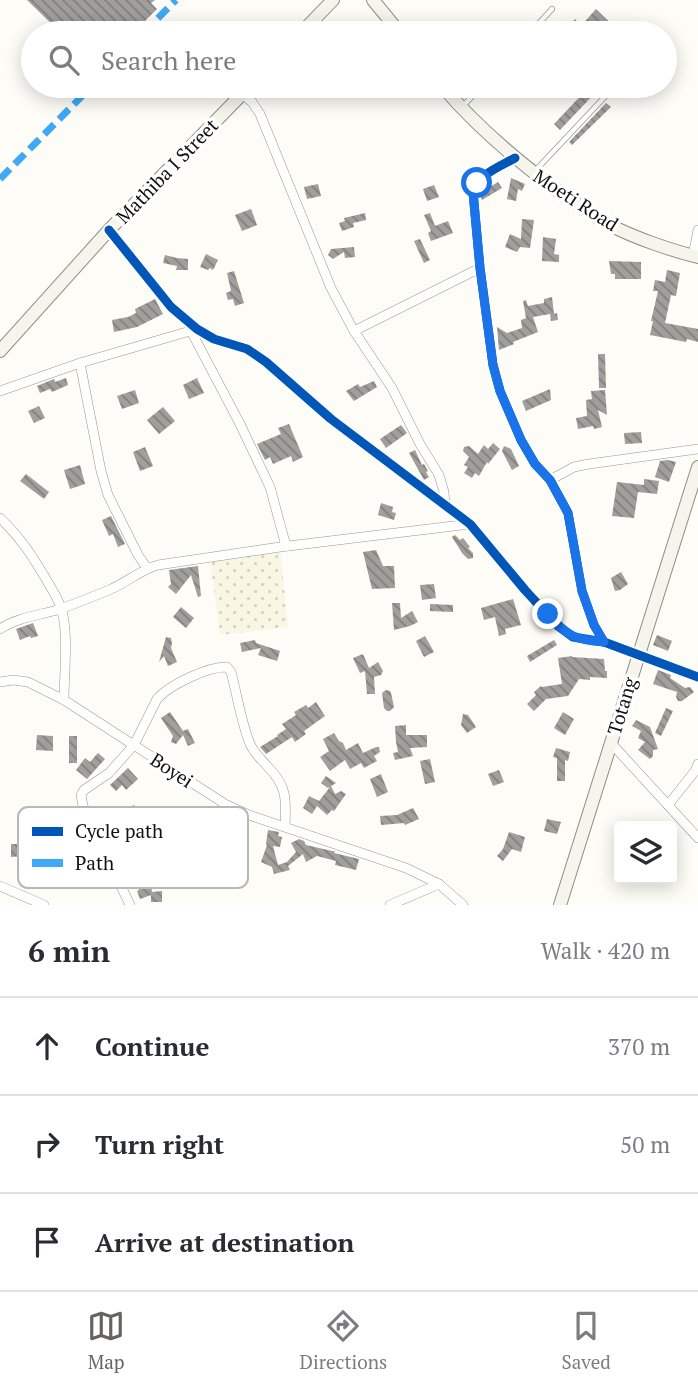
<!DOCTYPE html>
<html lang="en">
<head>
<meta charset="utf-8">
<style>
  :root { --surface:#fff; --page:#f2f2f3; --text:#2b2b33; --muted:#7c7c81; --line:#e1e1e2; --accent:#646362 }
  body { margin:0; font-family:"PT Serif",serif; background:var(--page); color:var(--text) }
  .controls { position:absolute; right:21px; bottom:21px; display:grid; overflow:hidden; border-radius:7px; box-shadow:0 4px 18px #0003 }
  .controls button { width:63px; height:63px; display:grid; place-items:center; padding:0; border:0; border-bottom:2px solid var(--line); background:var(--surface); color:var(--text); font:35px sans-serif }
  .stop { position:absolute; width:21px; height:21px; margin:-16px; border:5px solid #1a73e8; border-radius:50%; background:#fff }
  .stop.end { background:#1a73e8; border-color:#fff; box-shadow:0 2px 7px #0008 }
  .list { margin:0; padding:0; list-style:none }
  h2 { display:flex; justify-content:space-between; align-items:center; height:91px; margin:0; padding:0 28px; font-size:30px }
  h2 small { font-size:23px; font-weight:400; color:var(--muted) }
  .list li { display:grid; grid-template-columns:46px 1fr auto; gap:21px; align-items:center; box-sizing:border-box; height:98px; padding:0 28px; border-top:2px solid var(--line) }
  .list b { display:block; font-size:26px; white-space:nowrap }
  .list em { font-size:23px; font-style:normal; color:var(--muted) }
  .icon { flex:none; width:38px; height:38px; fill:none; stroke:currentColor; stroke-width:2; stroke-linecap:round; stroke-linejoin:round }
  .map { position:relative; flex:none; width:698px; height:905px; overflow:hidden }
  .search { position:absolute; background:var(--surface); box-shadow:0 4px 18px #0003; left:21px; right:21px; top:21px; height:77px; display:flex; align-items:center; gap:18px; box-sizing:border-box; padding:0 24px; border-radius:38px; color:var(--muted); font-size:26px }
  .sheet { height:385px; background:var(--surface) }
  nav { display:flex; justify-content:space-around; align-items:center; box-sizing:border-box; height:98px; border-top:2px solid var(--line); background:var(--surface); font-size:19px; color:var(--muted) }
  nav a { display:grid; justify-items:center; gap:4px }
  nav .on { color:var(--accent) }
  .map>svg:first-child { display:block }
</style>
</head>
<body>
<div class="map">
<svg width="698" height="905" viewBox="0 0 698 905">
  <defs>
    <pattern id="farmland-dots" width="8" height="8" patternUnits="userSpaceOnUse" patternTransform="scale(1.75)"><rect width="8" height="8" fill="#f9f7e4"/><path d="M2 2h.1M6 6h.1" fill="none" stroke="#d4d3c3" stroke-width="1.8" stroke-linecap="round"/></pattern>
    <pattern id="building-back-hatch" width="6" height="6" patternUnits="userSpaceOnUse" patternTransform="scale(1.75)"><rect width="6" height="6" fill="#a19f9c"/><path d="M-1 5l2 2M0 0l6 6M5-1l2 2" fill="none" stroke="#82807e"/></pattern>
  </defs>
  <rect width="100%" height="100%" fill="#fdfcf7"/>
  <!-- farmland -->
  <path fill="url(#farmland-dots)" d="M280,547L288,627L220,635L210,561Z"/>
  <!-- building -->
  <g fill="url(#building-back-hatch)">
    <path d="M27,0H155L151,3L157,9L133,33H61Z"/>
    <path d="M596,9L621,33H561L575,19L581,26Z"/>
    <path d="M340,86H355L360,90L354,94L333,98L332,87Z"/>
    <path d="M590,86L597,91L560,130L554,124Z"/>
    <path d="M606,103L611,107L572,145L569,142Z"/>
    <path d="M511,178L525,184L522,191L518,189L516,201L507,199Z"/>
    <path d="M498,182L502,188L482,200L480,193Z"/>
    <path d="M318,184L321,196L307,199L304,187Z"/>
    <path d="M434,185L439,197L427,201L423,189Z"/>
    <path d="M251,209L257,225L242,231L235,215Z"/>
    <path d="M365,213L366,220L353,223L354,227L342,231L339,223L345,221L344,218Z"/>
    <path d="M430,213L435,226L448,221L453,233L431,241L428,233L431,231L424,215Z"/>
    <path d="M522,219L534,220L530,248L520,247L517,252L505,247L510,234L521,239Z"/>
    <path d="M543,237L556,239L554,254L559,255V262L542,261Z"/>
    <path d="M420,239L430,260L424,263L414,241Z"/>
    <path d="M354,247L355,257L345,258L344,252L333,259L328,255L331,249Z"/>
    <path d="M206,254L218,260L213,270L210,268L208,270L200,267Z"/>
    <path d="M165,255L177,258L188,259V270H176L177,266L163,263Z"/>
    <path d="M609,261L641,262V279H615V274H611Z"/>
    <path d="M667,270L680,273L676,296L671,295L665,323L698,329V342L687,339L686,342L650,335L653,321H651L658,291H653L655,280L665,282Z"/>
    <path d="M234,271L244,303L235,306L233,299L228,300L226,293L231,291L227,273Z"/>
    <path d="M552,297L554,314L557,313L558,320L551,321L550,314L533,317L538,332L513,342L514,344L499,350L497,327L507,333L522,328L521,320L526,318L523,301L526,300L528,306L544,303V299Z"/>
    <path d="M155,299L163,314L137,327L114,332L112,320L128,317L136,313L135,309Z"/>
    <path d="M598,354H605L606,388H599Z"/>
    <path d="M66,378L68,385L52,392L50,389L40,393L37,386L54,379L55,382Z"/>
    <path d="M197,378L204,393L189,399L183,385Z"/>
    <path d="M374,381L377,387L354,401L346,391L358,384L360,387Z"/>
    <path d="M550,389L551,400L526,411L522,401Z"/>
    <path d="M135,390L139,403L122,409L117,396Z"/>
    <path d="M605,390L607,415L598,410L602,427L594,429L593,426L578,429L576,418L587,416L586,400L592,399L591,391Z"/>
    <path d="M39,406L45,418L34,423L28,411Z"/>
    <path d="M163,407L175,421L159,434L147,420Z"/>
    <path d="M289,424L303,457L293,462L291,456L273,464L270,457L265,460L257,444L281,434L278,428Z"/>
    <path d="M401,425L407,433L386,448L380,439Z"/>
    <path d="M641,432L642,443L625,444L624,433Z"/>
    <path d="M493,443L500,449L488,464L487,462L479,476L475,473L472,478L464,473L468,467L464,465L469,457L463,451L464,447L469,446L478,454L484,445L488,449Z"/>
    <path d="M504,446L511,449L519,466L512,470L502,451Z"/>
    <path d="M145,447L153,466L140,471L133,452Z"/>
    <path d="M415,450L422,465L424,464L428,471L426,472L429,477L424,480L409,453Z"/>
    <path d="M668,460L676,462L669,482L655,477L660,461Z"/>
    <path d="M80,465L85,484L70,489L64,470Z"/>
    <path d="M26,474L49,492L44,499L20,481Z"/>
    <path d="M644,479L659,481L657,494L638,492L634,518L612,516L617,482L644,485Z"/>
    <path d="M381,503L393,507L392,512L396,513L394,520L378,515Z"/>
    <path d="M111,516L125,544L118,547L113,534L109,536L102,520Z"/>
    <path d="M455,535L460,540L463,538L470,547L468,548L473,553V558L468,559L462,553L452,537Z"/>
    <path d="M376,550L383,566H394L395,588L372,589L363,552Z"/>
    <path d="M198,566L201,596L198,597L191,575L176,594L168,587L171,584L169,570Z"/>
    <path d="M621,572L628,584L620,590L615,591L611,578Z"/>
    <path d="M434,584L436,598L422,600L420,585Z"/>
    <path d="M513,599L521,625L505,629L506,634L499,636L495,617L484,620L481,608Z"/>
    <path d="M392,603H400L401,618L412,611L418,622L410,626L394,630Z"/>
    <path d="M430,604L453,605V612L430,611Z"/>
    <path d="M181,607L194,618L186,628L173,617Z"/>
    <path d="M33,623L38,636L31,638L30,636L20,640L16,629Z"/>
    <path d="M657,635L672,641L668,651L653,645Z"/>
    <path d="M425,636L434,652L424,657L416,641Z"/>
    <path d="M166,637L171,638L172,643L171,648L177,662L168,666L164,656L159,662Z"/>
    <path d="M255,640L256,643L280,651L277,661L258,655L261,648L242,652L240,643Z"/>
    <path d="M554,640L557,645L530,662L527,656Z"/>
    <path d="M363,654L369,668L378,662L383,671L381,675L374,677L375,694H367L365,671L360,673L353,658Z"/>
    <path d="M572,656V657L604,659L605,671H607V678L590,677V680L579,679L568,696L546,699L534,711L527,704L536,695L534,692L541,686L542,687L562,684L558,658Z"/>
    <path d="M658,670L671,675L670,678L685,688L690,687L694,692L682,701H678L676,697L677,692L653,684Z"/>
    <path d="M386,690L390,691L391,693L394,707L390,711H387L384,708L382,693Z"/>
    <path d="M316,702L325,716L304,731L306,734L295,742L292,737L266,754L260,747L278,736L277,735L286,729L282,724L296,715L294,712L306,705L308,708Z"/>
    <path d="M666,708L673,711L661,736L655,733Z"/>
    <path d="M170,712L183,731L188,729L195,743L188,746L183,735L176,744L171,742L173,736L161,718Z"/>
    <path d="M563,712L574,719L565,735L554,728Z"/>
    <path d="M463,714L468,715L476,727L467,733L461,725Z"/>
    <path d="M636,720L650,727L658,749L653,750V756L650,759L638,750L645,742L638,738L641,731L632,726Z"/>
    <path d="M406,725V735H427V747L410,748L413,756L395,760L393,753L398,752L396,742L395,726Z"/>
    <path d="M334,733L339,741L343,743L346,750L358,743L363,753L376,747H379L380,752L374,756L377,761L364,768L361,763L350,769L345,760L330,771L320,757L329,751L323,739Z"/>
    <path d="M37,735L53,736V751L36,750Z"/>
    <rect x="69" y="736" width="8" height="27"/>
    <path d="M556,748L570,752L568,761L565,760V781H557V758L553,757Z"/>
    <path d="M98,753L105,759L87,779L76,770L85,758L90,762Z"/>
    <path d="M430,759L435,782L425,784L420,761Z"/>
    <path d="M128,768L138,779L126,790L122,785L116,791L110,785Z"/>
    <path d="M499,770L504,782L493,786L488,774Z"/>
    <path d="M381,774L388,792L377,797L370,779Z"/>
    <path d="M326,776L336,783L331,786L335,794L341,791L346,794L334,811L332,810L327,815L317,806L312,814L303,808L309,796L319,801L330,787L328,788L321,783Z"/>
    <path d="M134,805L142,820L127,828L119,814Z"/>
    <path d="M413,808L419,819L405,825L404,823L381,825L380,816L397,815Z"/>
    <path d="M547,819L561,822L557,834L544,831Z"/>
    <path d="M268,830L279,832L278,836L282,837L280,847L273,846L278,865L287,862L296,852L291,843L299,839L304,841L306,845L332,851H335L334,853L359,859L356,870L335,865L336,861L317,856L306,862L303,854L288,866L290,870L274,874L272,867L261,862L267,845L266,844Z"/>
    <path d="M509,832L525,837L521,852L512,849L503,861L497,856L503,849Z"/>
    <path d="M137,842H149V864L152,892L162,891V902H151V895L140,899L137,891L139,890L136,869Z"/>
    <path d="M11,844H23L24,856L11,857Z"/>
  </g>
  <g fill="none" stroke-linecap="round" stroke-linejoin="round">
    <!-- lane casing -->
    <g stroke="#979795" stroke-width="6">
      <g id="lane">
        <path d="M530,33L552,9"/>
        <path d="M462,107L482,86"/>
        <path d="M534,172L615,86"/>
      </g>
    </g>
    <!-- street casing -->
    <g stroke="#979795" stroke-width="10">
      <g id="street">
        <path d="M242,94L252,102L260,114L331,288L354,331L392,388L420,444L439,475L444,492L445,506"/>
        <path d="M515,158C497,168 481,173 473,192L480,268L493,365L500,391L521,440L535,464L550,480L568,513L582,591L594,625L604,642"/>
        <path d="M109,230L171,307L197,329L214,339L247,349L266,362L331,419L470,524L525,590L558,626L573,637L604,642L698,677"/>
        <path d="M693,256L698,230"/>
        <path d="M191,331L240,424L270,487L286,546"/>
        <path d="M354,331L480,268"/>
        <path d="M0,391L80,363"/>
        <path d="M550,480L574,467L589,464L698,449"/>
        <path d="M0,518C21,538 31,554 46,579C51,588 58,598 61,608C69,631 64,675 64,700"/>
        <path d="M147,568L138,555L108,495L101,471L80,363L197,329"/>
        <path d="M0,629C16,618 39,615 57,610C75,604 92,597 109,590C126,583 140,570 158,565L280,547L470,524"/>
        <path d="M0,682L13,680L28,682L64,700L225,804L249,815L406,868L439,884L463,905"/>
        <path d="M611,743L698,838"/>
        <path d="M668,805L695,771L698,764"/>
        <path d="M0,886L44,905"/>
        <path d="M130,905L83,806L81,795L84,790L109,773L134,745L157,699C169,685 209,666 227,667L231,672C237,694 242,727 251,746C256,755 261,759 268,767C288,787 286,801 285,827"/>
        <path d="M390,905L439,884"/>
      </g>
    </g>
    <!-- secondary casing -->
    <g stroke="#8e8d8b" stroke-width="14">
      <g id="secondary">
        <path d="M373,0L400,33"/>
        <path d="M301,33L333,0"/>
        <path d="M442,86C476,126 516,160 558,191C575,203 593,216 612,226C635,238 673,251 698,257"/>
        <path d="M0,351L109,230L250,86"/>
        <path d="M560,905L698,467"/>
      </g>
    </g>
    <!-- lane -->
    <use href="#lane" stroke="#fffffe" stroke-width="4.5"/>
    <!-- street -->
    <use href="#street" stroke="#fffffe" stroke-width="9"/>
    <!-- secondary -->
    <use href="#secondary" stroke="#f6f4eb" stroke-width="12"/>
    <!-- quiet -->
    <g stroke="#3fa9f5" stroke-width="7" stroke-dasharray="14 7" stroke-linecap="butt">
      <path d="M143,33L176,0"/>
      <path d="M0,179L92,86"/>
    </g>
    <!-- cycleway casing -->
    <g stroke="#fff" stroke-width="13">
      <g id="cycleway">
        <path d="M515,158C497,168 481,173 473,192L480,268L493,365L500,391L521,440L535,464L550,480L568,513L582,591L594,625L604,642"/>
        <path d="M109,230L171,307L197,329L214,339L247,349L266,362L331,419L470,524L525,590L558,626L573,637L604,642L698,677"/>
      </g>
    </g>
    <!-- cycleway -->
    <use href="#cycleway" stroke="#0057b8" stroke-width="9"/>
  </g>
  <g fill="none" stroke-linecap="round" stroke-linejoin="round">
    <!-- route -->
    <path stroke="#1a73e8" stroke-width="9" d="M477,183L473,192L480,268L493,365L500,391L521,440L535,464L550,480L568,513L582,591L594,625L604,642C575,640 567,636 548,614"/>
  </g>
  <g text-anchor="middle" stroke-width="7" stroke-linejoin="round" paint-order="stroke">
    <!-- street labels -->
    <g font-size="19" fill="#111" stroke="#fff">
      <text transform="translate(167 171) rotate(-46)" y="7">Mathiba I Street</text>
      <text transform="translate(576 200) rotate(33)" y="7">Moeti Road</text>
      <text transform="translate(622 706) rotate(-73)" y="7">Totang</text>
      <text transform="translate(172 770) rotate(33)" y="7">Boyei</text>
    </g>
  </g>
  <!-- legend -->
  <rect x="18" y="807" width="230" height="81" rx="10" fill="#fff" stroke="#b8b8b8" stroke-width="2"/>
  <rect x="32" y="827" width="31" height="9" fill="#0057b8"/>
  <rect x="32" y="859" width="31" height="8" fill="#3fa9f5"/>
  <g font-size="19" fill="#111">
    <text x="75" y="838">Cycle path</text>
    <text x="75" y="870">Path</text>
  </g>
</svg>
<div class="controls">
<button><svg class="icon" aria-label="layers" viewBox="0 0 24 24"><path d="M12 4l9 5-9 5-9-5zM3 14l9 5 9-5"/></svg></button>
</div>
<div class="stop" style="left:477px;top:183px"></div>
<div class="stop end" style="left:548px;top:614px"></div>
<div class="search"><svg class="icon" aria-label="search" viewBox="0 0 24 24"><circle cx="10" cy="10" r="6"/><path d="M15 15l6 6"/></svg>Search here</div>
</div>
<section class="sheet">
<h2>6 min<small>Walk · 420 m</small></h2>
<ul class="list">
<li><svg class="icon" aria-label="ahead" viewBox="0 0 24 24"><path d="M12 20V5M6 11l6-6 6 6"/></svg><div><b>Continue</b></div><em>370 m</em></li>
<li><svg class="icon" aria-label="right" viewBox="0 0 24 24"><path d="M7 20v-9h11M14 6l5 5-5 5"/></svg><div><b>Turn right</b></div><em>50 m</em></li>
<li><svg class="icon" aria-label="arrive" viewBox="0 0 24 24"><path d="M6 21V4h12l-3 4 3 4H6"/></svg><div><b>Arrive at destination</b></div></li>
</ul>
</section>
<nav>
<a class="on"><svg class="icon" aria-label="map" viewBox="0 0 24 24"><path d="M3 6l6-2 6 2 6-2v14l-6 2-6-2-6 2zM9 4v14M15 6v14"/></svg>Map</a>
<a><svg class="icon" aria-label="directions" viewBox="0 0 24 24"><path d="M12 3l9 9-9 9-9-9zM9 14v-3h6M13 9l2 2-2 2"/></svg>Directions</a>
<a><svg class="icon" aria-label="saved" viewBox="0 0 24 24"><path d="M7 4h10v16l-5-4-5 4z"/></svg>Saved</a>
</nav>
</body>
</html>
